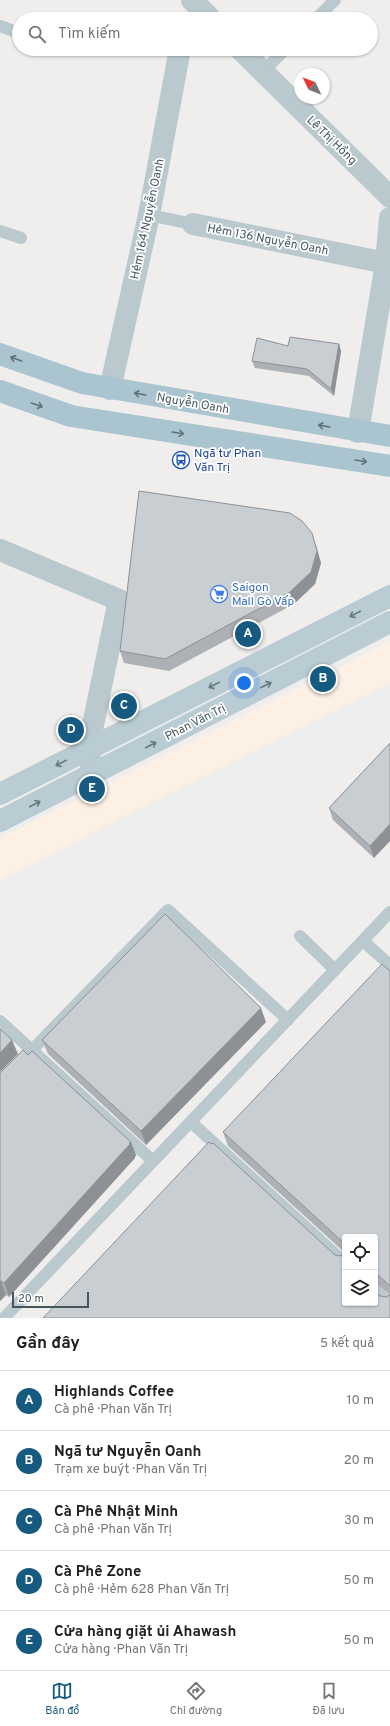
<!DOCTYPE html>
<html lang="vi">
<head>
<meta charset="utf-8">
<style>
  :root { --surface:#fff; --page:#f6f6f6; --text:#202124; --muted:#757577; --line:#e0e0e0; --accent:#165a7f }
  body { margin:0; font-family:Overpass,sans-serif; background:var(--page); color:var(--text) }
  .controls { position:absolute; right:12px; bottom:12px; display:grid; overflow:hidden; border-radius:4px; box-shadow:0 1px 3px #0004 }
  .controls button { width:36px; height:36px; display:grid; place-items:center; padding:0; border:0; border-bottom:1px solid var(--line); background:var(--surface); color:var(--text); font:20px sans-serif }
  .compass { position:absolute; left:294px; top:68px; width:36px; height:36px; border-radius:50%; background:var(--surface); box-shadow:0 1px 3px #0004; rotate:313deg }
  .scale { position:absolute; left:12px; bottom:10px; width:77px; box-sizing:border-box; padding-left:4px; border:2px solid #44565c; border-top:0; font-size:11px; line-height:14px; white-space:nowrap; color:#44565c; -webkit-text-stroke:3px #fff; paint-order:stroke }
  .you { position:absolute; left:244px; top:683px; width:14px; height:14px; margin:-10px; border:3px solid #fff; border-radius:50%; background:#1a73e8; box-shadow:0 0 0 6px #1a73e833 }
  .badge { display:grid; place-items:center; width:26px; height:26px; border-radius:50%; background:var(--accent); color:#fff; font-size:13px; font-weight:700 }
  .pin { position:absolute; translate:-50% -50%; border:2px solid #fff; box-shadow:0 1px 4px #0006 }
  .list { margin:0; padding:0; list-style:none }
  h2 { display:flex; justify-content:space-between; align-items:center; height:52px; margin:0; padding:0 16px; font-size:17px }
  h2 small { font-size:13px; font-weight:400; color:var(--muted) }
  .list li { display:grid; grid-template-columns:26px 1fr auto; gap:12px; align-items:center; box-sizing:border-box; height:60px; padding:0 16px; border-top:1px solid var(--line) }
  .list b { display:block; font-size:15px; white-space:nowrap }
  .list p { margin:0; font-size:13px; white-space:nowrap; color:var(--muted) }
  .list em { font-size:13px; font-style:normal; color:var(--muted) }
  .icon { flex:none; width:22px; height:22px; fill:none; stroke:currentColor; stroke-width:2; stroke-linecap:round; stroke-linejoin:round }
  .map { position:relative; flex:none; width:390px; height:1318px; overflow:hidden }
  .search { position:absolute; background:var(--surface); box-shadow:0 1px 3px #0004; left:12px; right:12px; top:12px; height:44px; display:flex; align-items:center; gap:10px; box-sizing:border-box; padding:0 14px; border-radius:22px; color:var(--muted); font-size:15px }
  .sheet { height:352px; background:var(--surface) }
  nav { display:flex; justify-content:space-around; align-items:center; box-sizing:border-box; height:56px; border-top:1px solid var(--line); background:var(--surface); font-size:11px; color:var(--muted) }
  nav a { display:grid; justify-items:center; gap:2px }
  nav .on { color:var(--accent) }
  .map>svg:first-child { display:block }
</style>
</head>
<body>
<div class="map">
<svg width="390" height="1318" viewBox="0 0 390 1318">
  <rect width="100%" height="100%" fill="#f0eded"/>
  <!-- commercial -->
  <path fill="#fdf0e4" d="M390,642V683L0,879V838Z"/>
  <g fill="none" stroke-linecap="round" stroke-linejoin="round">
    <!-- service -->
    <g stroke="#bac9ce" stroke-width="12">
      <path d="M316,19L335,0"/>
      <path d="M0,26L19,33"/>
      <path d="M262,72L286,49"/>
      <path d="M149,215L193,224"/>
      <path d="M0,231L21,238"/>
      <path d="M300,936L335,970"/>
      <path d="M363,941L390,965"/>
      <path d="M0,1021L153,1161"/>
      <path d="M0,1083L168,910L288,1020"/>
      <path d="M191,1122L345,1263"/>
      <path d="M375,1290L390,1304"/>
      <path d="M4,1318L390,912"/>
    </g>
    <!-- minor -->
    <g stroke="#bac9ce" stroke-width="22">
      <path d="M192,0L211,19"/>
      <path d="M240,49L390,197"/>
      <path d="M193,224L386,263"/>
      <path d="M110,389L149,215L180,49"/>
      <path d="M358,432L386,263L390,218"/>
      <path d="M0,550L119,600L88,749L93,774"/>
    </g>
    <!-- secondary -->
    <g stroke="#b9cbd3" stroke-width="22">
      <path d="M0,794L390,596"/>
      <path d="M0,821L390,622"/>
    </g>
    <!-- primary -->
    <g stroke="#aac5cf" stroke-width="22">
      <path d="M0,354L82,383L390,436"/>
      <path d="M0,391L71,416L390,466"/>
    </g>
  </g>
  <!-- wall -->
  <g fill="#adb1b5">
    <path d="M339,344L341,351L334,396L309,376L255,368L252,361L288,346Z"/>
    <path d="M316,545L321,563L315,584L294,604L169,671L124,663L120,651Z"/>
    <path d="M390,743L374,858L333,820L329,808Z"/>
    <path d="M390,971V1318L345,1303L380,1296L387,1297L390,1295L376,1283H375V1237H345V1253L228,1146L223,1132Z"/>
    <path d="M266,1022L146,1145L48,1054L42,1040Z"/>
    <path d="M0,1073L136,1155L135,1157V1158L9,1297L6,1295L0,1301Z"/>
  </g>
  <!-- shaded-wall -->
  <g fill="#8d9094">
    <path d="M339,344L341,351L334,396L331,389Z"/>
    <path d="M312,533L321,563L315,584L294,604L290,592Z"/>
    <path d="M390,824V841L374,858L370,846Z"/>
    <path d="M261,1008L266,1022L146,1145L141,1131Z"/>
    <path d="M12,1040L18,1054L0,1072V1053Z"/>
    <path d="M131,1142L136,1155L135,1157V1158L9,1297L4,1283Z"/>
    <path d="M1,1281L6,1295L0,1301V1282Z"/>
  </g>
  <!-- building -->
  <g fill="#c9ced3" stroke="#8d9094">
    <path d="M290,337L339,344L331,389L307,369L252,361L257,338L288,346Z"/>
    <path d="M139,491L290,513L302,521L312,533L317,551L311,572L290,592L165,659L120,651Z"/>
    <path d="M390,743V824L370,846L329,808Z"/>
    <path d="M165,914L261,1008L141,1131L42,1040Z"/>
    <path d="M382,964L390,971V1286L375,1272V1237H345V1244L223,1132Z"/>
    <path d="M0,1029L12,1040L0,1053Z"/>
    <path d="M23,1050L28,1055L32,1051L131,1142L129,1143L130,1144L4,1283L1,1281L0,1282V1073Z"/>
    <path d="M209,1142L211,1144L213,1143L335,1255L339,1256L345,1254V1303H375V1291L380,1296L387,1297L390,1294V1318H43Z"/>
  </g>
  <!-- one-way arrows -->
  <defs><path id="oneway-shaft" d="M-6 0H5M1.5-3L5.5 0L1.5 3" fill="none" stroke-width="1.6" stroke-linecap="round" stroke-linejoin="round"/></defs>
  <g stroke="#5e7279">
    <use href="#oneway-shaft" transform="translate(16 359) rotate(-160)"/>
    <use href="#oneway-shaft" transform="translate(140 394) rotate(-170)"/>
    <use href="#oneway-shaft" transform="translate(37 405) rotate(19)"/>
    <use href="#oneway-shaft" transform="translate(324 426) rotate(-170)"/>
    <use href="#oneway-shaft" transform="translate(178 433) rotate(9)"/>
    <use href="#oneway-shaft" transform="translate(361 461) rotate(9)"/>
  </g>
  <g stroke="#677980">
    <use href="#oneway-shaft" transform="translate(355 614) rotate(153)"/>
    <use href="#oneway-shaft" transform="translate(214 685) rotate(153)"/>
    <use href="#oneway-shaft" transform="translate(266 685) rotate(-27)"/>
    <use href="#oneway-shaft" transform="translate(151 745) rotate(-27)"/>
    <use href="#oneway-shaft" transform="translate(61 763) rotate(153)"/>
    <use href="#oneway-shaft" transform="translate(35 804) rotate(-27)"/>
  </g>
  <!-- icons -->
  <defs>
    <g id="bus-ring" transform="scale(0.9)"><circle r="9.5" fill="#fff" stroke="#1a4fb4" stroke-width="1.5"/><path d="M-5-6H5V4H4V6H2V4H-2V6H-4V4H-5ZM-3.5-4V0h7V-4ZM-3.5 1.2v1.5H-2V1.2ZM2 1.2v1.5H3.5V1.2Z" fill="#1a4fb4"/></g>
    <g id="supermarket-ring" transform="scale(0.9)"><circle r="9.5" fill="#fff" stroke="#3f7fe0" stroke-width="1.5"/><path d="M-6-5.5h2.5l.6 2H6L4.5 2H-2.5L-4.4-4H-6ZM-1.5 3.2a1.3 1.3 0 1 0 .1 0ZM3 3.2a1.3 1.3 0 1 0 .1 0Z" fill="#3f7fe0"/></g>
  </defs>
  <g fill-rule="evenodd">
    <use href="#bus-ring" x="181" y="460"/>
    <use href="#supermarket-ring" x="219" y="594"/>
  </g>
  <g text-anchor="middle" stroke-width="3.5" stroke-linejoin="round" paint-order="stroke">
    <!-- street labels -->
    <g font-size="12" fill="#44565c" stroke="#fff">
      <text transform="translate(332 140) rotate(44)" y="4">Lê Thị Hồng</text>
      <text transform="translate(147 219) rotate(-78)" y="4">Hẻm 164 Nguyễn Oanh</text>
      <text transform="translate(268 239) rotate(11)" y="4">Hẻm 136 Nguyễn Oanh</text>
      <text transform="translate(193 403) rotate(10)" y="4">Nguyễn Oanh</text>
      <text transform="translate(195 722) rotate(-27)" y="4">Phan Văn Trị</text>
    </g>
    <!-- transit labels -->
    <g font-size="12" fill="#164399" stroke="#fff" text-anchor="start">
      <text x="194" y="457">Ngã tư Phan<tspan x="194" dy="14">Văn Trị</tspan></text>
    </g>
    <!-- shop labels -->
    <g font-size="12" fill="#366cbe" stroke="#fff" text-anchor="start">
      <text x="232" y="591">Saigon<tspan x="232" dy="14">Mall Gò Vấp</tspan></text>
    </g>
  </g>
</svg>
<div class="controls">
<button><svg class="icon" aria-label="locate" viewBox="0 0 24 24"><circle cx="12" cy="12" r="6"/><path d="M12 2v4M12 18v4M2 12h4M18 12h4"/></svg></button>
<button><svg class="icon" aria-label="layers" viewBox="0 0 24 24"><path d="M12 4l9 5-9 5-9-5zM3 14l9 5 9-5"/></svg></button>
</div>
<svg class="compass" viewBox="-18 -18 36 36"><path d="M0-13l5 13h-10z" fill="#e53935"/><path d="M0 13l5-13h-10z" fill="#757577"/></svg>
<div class="scale">20 m</div>
<div class="you"></div>
<div class="pin badge" style="left:248px;top:634px">A</div>
<div class="pin badge" style="left:323px;top:679px">B</div>
<div class="pin badge" style="left:124px;top:706px">C</div>
<div class="pin badge" style="left:71px;top:730px">D</div>
<div class="pin badge" style="left:92px;top:789px">E</div>
<div class="search"><svg class="icon" aria-label="search" viewBox="0 0 24 24"><circle cx="10" cy="10" r="6"/><path d="M15 15l6 6"/></svg>Tìm kiếm</div>
</div>
<section class="sheet">
<h2>Gần đây<small>5 kết quả</small></h2>
<ul class="list">
<li><span class="badge">A</span><div><b>Highlands Coffee</b><p>Cà phê · Phan Văn Trị</p></div><em>10 m</em></li>
<li><span class="badge">B</span><div><b>Ngã tư Nguyễn Oanh</b><p>Trạm xe buýt · Phan Văn Trị</p></div><em>20 m</em></li>
<li><span class="badge">C</span><div><b>Cà Phê Nhật Minh</b><p>Cà phê · Phan Văn Trị</p></div><em>30 m</em></li>
<li><span class="badge">D</span><div><b>Cà Phê Zone</b><p>Cà phê · Hẻm 628 Phan Văn Trị</p></div><em>50 m</em></li>
<li><span class="badge">E</span><div><b>Cửa hàng giặt ủi Ahawash</b><p>Cửa hàng · Phan Văn Trị</p></div><em>50 m</em></li>
</ul>
</section>
<nav>
<a class="on"><svg class="icon" aria-label="map" viewBox="0 0 24 24"><path d="M3 6l6-2 6 2 6-2v14l-6 2-6-2-6 2zM9 4v14M15 6v14"/></svg>Bản đồ</a>
<a><svg class="icon" aria-label="directions" viewBox="0 0 24 24"><path d="M12 3l9 9-9 9-9-9zM9 14v-3h6M13 9l2 2-2 2"/></svg>Chỉ đường</a>
<a><svg class="icon" aria-label="saved" viewBox="0 0 24 24"><path d="M7 4h10v16l-5-4-5 4z"/></svg>Đã lưu</a>
</nav>
</body>
</html>
